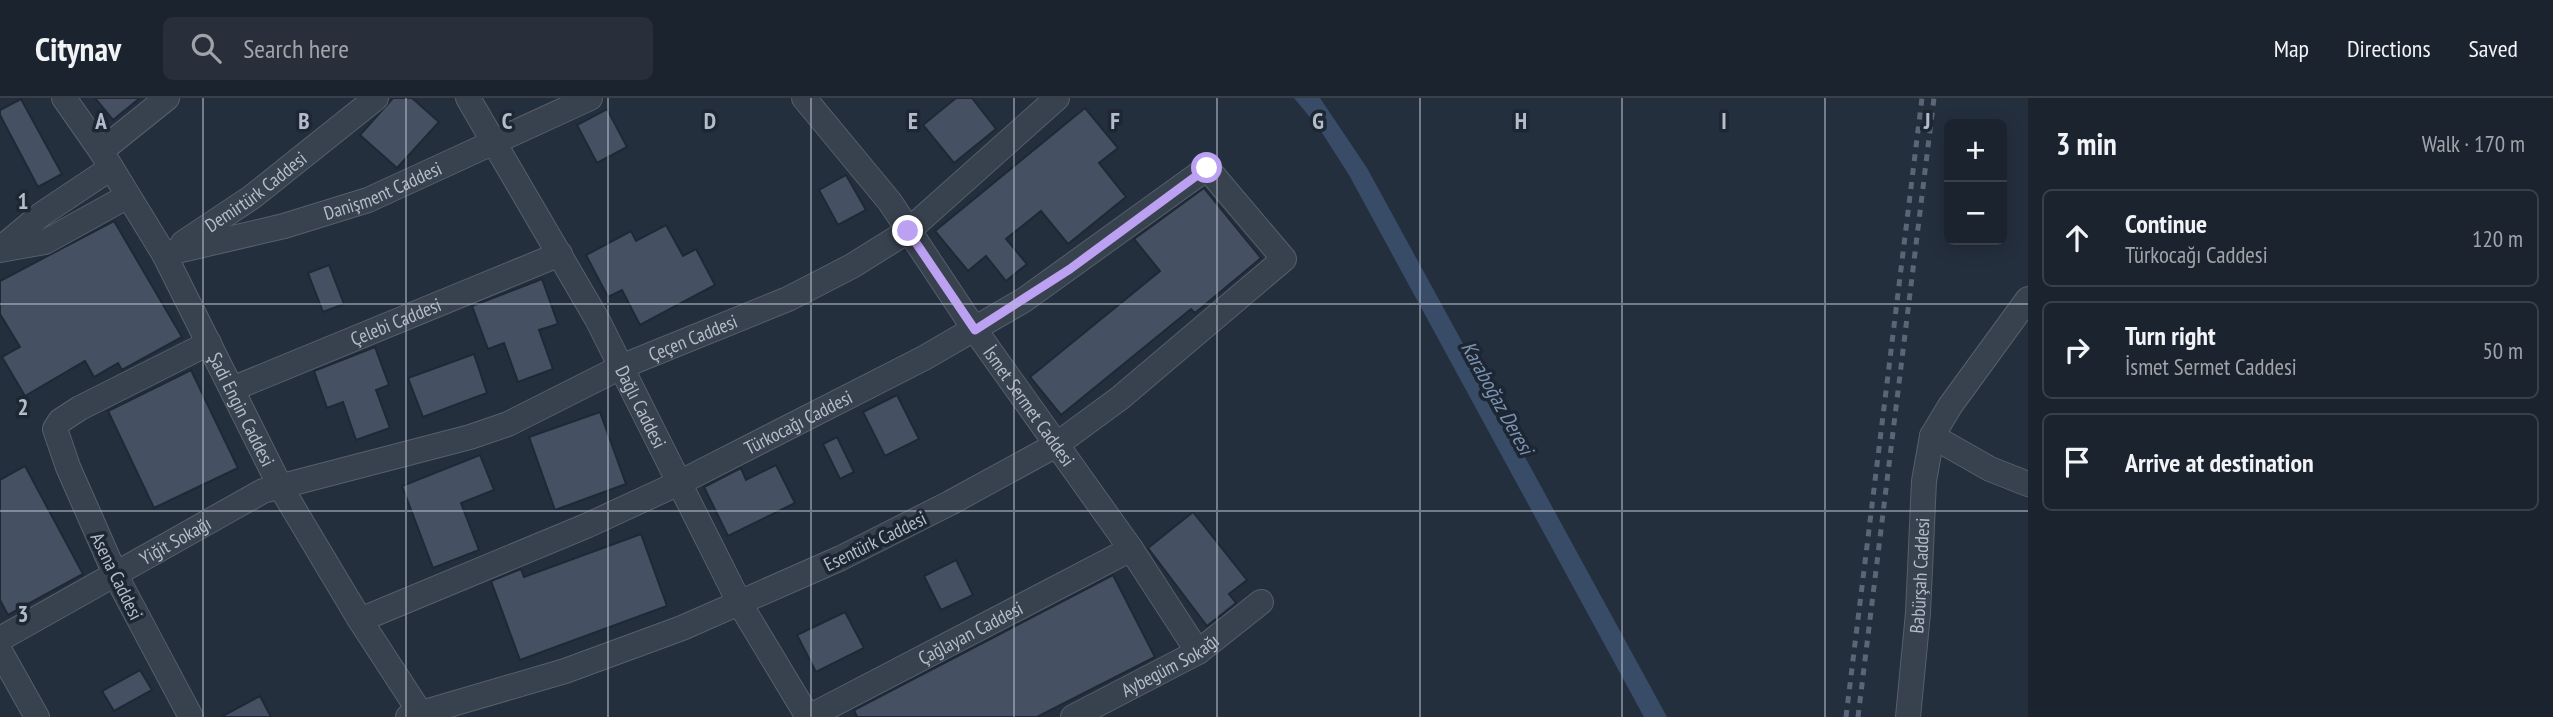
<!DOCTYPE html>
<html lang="en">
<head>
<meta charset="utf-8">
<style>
  :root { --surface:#1b232e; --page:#282f3a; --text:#f1f3f6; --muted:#a0a4aa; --line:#39404a }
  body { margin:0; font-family:"PT Sans Narrow",sans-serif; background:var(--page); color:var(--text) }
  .controls { position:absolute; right:21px; top:21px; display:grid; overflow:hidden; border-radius:10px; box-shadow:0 4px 18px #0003 }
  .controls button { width:63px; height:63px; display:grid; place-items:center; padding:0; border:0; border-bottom:2px solid var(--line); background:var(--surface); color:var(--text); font:35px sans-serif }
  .stop { position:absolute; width:21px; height:21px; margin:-16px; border:5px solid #bca0f2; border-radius:50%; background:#fff }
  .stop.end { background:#bca0f2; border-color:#fff; box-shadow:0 2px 7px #0008 }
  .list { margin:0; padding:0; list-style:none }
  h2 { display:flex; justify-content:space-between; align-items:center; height:91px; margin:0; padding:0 28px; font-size:30px }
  h2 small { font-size:23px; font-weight:400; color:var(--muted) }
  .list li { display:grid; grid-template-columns:46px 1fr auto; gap:21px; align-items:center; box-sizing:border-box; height:98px; margin:0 14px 14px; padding:0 14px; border:2px solid var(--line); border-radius:10px }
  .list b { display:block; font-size:26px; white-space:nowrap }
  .list p { margin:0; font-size:23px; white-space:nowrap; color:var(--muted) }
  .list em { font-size:23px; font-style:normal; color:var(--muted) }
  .icon { flex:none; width:38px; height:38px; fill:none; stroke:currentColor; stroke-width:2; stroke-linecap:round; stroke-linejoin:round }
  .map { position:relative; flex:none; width:2028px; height:619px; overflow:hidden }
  header { display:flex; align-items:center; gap:42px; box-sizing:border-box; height:98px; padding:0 35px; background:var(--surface); border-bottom:2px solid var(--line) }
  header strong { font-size:33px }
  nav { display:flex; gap:38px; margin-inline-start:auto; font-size:24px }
  .search { width:490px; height:63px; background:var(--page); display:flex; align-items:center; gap:18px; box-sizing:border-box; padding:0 24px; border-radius:10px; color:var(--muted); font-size:26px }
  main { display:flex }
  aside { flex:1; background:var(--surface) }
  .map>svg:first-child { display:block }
</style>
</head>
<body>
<header>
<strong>Citynav</strong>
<div class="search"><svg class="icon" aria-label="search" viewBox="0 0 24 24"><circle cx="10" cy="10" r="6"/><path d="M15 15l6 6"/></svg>Search here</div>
<nav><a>Map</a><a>Directions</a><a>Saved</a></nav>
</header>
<main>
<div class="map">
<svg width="2028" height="619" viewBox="0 0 2028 619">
  <rect width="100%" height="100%" fill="#242f3e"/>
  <!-- water -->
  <path fill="#394c67" d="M1294,0H1320L1367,70L1667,619H1644L1349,77L1319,30Z"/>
  <!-- building -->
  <g fill="#455162" stroke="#1f2835" stroke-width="2">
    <path d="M95,0H140L113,22Z"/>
    <path d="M393,0H412L439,24L397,70L360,37Z"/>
    <path d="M956,0H972L996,31L954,65L923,27Z"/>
    <path d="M21,1L62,76L38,89L0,17V12Z"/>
    <path d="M1085,10L1118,50L1099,65L1126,99L1068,146L1041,113L1006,141L1027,166L1006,183L986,158L968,173L935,133Z"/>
    <path d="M607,11L627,49L597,65L577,27Z"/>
    <path d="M846,77L866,112L838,127L819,92Z"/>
    <path d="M1204,90L1261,160L1195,215L1191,211L1061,317L1030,279L1160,173L1134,141Z"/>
    <path d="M114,123L182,239L122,272L118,265L94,279L85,263L25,298L2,259L20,249L0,216V183Z"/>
    <path d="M666,127L683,158L696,151L715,187L640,227L622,192L608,199L586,157L631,133L636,143Z"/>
    <path d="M329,167L344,206L323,214L308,175Z"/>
    <path d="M542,181L558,226L539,232L553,271L518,284L504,245L488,251L472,208Z"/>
    <path d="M375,249L389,287L376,292L390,330L356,342L343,304L327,310L314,273Z"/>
    <path d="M474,256L487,295L423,319L408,280Z"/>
    <path d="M191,272L238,370L154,410L108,313Z"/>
    <path d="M897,297L919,341L885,358L863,314Z"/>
    <path d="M600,314L626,386L555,412L529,339Z"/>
    <path d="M837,339L854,374L840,381L823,346Z"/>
    <path d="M480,357L494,392L461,405L479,452L433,470L402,388Z"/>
    <path d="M776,367L795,405L728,438L704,389L741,370L746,382Z"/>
    <path d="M25,368L83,476L8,517L0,502V382Z"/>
    <path d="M1193,414L1247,482L1229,496L1236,505L1207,528L1148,450Z"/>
    <path d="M641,436L667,508L520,562L491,483L521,471L524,479Z"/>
    <path d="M956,462L973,497L941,512L924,478Z"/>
    <path d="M1113,477L1155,559L1037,619H857L854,612Z"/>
    <path d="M845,514L864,550L816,574L797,537Z"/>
    <path d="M140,572L152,592L114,613L102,593Z"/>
    <path d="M260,598L271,619H221Z"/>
  </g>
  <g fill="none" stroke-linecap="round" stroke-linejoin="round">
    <!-- minor casing -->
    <g stroke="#565f6c" stroke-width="26">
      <g id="minor">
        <path id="s1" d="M64,0L101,53L164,156L280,388L360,522L423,619"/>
        <path id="s2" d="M468,0L597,221L740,506L808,619"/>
        <path id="s3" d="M804,0L890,104L975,232L1131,451L1198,554"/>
        <path d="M101,53L167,0"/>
        <path id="s4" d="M183,145L252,99L376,0"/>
        <path d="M0,151L42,116L111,70"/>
        <path d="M0,152L45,144L128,98"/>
        <path id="s5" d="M164,156L284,128L368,102L590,0"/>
        <path id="s6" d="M232,291L560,156"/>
        <path d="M1932,338L1990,371L2028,386"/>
        <path id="s7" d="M360,522L586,428L679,385L924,260L1024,202L1207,70L1284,161L1120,300L1056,347L950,405L841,460L682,530L565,573L408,619"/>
        <path id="s8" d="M0,541L263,393L470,339L508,326L623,268L788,201L852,168L908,133L1057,0"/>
        <path d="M0,553L37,619"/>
        <path d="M191,619L116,478L68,369L55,331L60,323L80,310L209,245"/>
        <path id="s9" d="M809,619L1131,451"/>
        <path id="s10" d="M1073,619L1198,554L1261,504"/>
        <path id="s11" d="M1908,619L1918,515L1924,383L1932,338L1950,308L2028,201"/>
      </g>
    </g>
    <!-- minor -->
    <use href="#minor" stroke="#38414e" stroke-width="24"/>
    <!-- rail -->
    <g stroke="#5a6575" stroke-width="5" stroke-dasharray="7 7" stroke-linecap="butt">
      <path d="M1846,619L1922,0"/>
      <path d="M1858,619L1934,0"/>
    </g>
  </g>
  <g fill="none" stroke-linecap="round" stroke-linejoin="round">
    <!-- route -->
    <path stroke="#bca0f2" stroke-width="9" d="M908,133L975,232L1070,171L1207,70"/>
  </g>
  <!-- grid -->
  <path fill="none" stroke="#b4bcc9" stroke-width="2" stroke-opacity="0.55" d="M203,0V619M406,0V619M608,0V619M811,0V619M1014,0V619M1217,0V619M1420,0V619M1622,0V619M1825,0V619M0,206H2028M0,413H2028"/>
  <g text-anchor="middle" stroke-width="7" stroke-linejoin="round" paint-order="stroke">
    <!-- street labels -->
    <g font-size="19" fill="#b4bcc9" stroke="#1d2633">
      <text dy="7" stroke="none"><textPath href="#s5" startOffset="228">Danişment Caddesi</textPath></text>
      <text dy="7" stroke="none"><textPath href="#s4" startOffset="89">Demirtürk Caddesi</textPath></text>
      <text dy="7" stroke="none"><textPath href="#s6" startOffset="177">Çelebi Caddesi</textPath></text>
      <text dy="7" stroke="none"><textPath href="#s8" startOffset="760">Çeçen Caddesi</textPath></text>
      <text dy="7" stroke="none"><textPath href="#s2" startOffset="354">Dağlı Caddesi</textPath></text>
      <text dy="7" stroke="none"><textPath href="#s3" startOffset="382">İsmet Sermet Caddesi</textPath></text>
      <text dy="7" stroke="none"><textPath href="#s1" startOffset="359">Şadi Engin Caddesi</textPath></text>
      <text dy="7" stroke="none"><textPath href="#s7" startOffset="481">Türkocağı Caddesi</textPath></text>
      <text dy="7" stroke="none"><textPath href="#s8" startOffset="201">Yiğit Sokağı</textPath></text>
      <text transform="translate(875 443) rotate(-26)" y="7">Esentürk Caddesi</text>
      <text transform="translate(117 478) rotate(64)" y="7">Asena Caddesi</text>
      <text dy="7" stroke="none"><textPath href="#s11" startOffset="142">Babürşah Caddesi</textPath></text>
      <text dy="7" stroke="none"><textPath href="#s9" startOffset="182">Çağlayan Caddesi</textPath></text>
      <text dy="7" stroke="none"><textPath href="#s10" startOffset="110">Aybegüm Sokağı</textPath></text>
    </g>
    <!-- water labels -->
    <g font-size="21" font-style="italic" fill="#7c92b1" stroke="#1d2633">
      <text transform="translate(1497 300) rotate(61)" y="7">Karaboğaz Deresi</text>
    </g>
  </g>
  <g font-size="23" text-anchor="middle" font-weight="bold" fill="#b4bcc9" stroke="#1d2633" stroke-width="7" stroke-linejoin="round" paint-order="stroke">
    <text x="101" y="31">A</text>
    <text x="304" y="31">B</text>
    <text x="507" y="31">C</text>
    <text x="710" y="31">D</text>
    <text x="913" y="31">E</text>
    <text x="1115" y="31">F</text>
    <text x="1318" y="31">G</text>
    <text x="1521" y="31">H</text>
    <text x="1724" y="31">I</text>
    <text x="1927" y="31">J</text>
    <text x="23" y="111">1</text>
    <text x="23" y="317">2</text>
    <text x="23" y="524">3</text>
  </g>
</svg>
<div class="controls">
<button>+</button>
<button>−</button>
</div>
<div class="stop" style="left:1207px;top:70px"></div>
<div class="stop end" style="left:908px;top:133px"></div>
</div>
<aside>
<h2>3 min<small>Walk · 170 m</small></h2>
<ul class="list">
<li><svg class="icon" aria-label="ahead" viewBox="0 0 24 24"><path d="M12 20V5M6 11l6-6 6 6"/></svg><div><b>Continue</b><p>Türkocağı Caddesi</p></div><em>120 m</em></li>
<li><svg class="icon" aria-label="right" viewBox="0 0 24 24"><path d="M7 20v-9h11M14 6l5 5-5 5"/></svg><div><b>Turn right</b><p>İsmet Sermet Caddesi</p></div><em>50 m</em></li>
<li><svg class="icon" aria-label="arrive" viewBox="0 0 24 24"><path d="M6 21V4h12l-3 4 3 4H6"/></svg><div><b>Arrive at destination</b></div></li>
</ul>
</aside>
</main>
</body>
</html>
